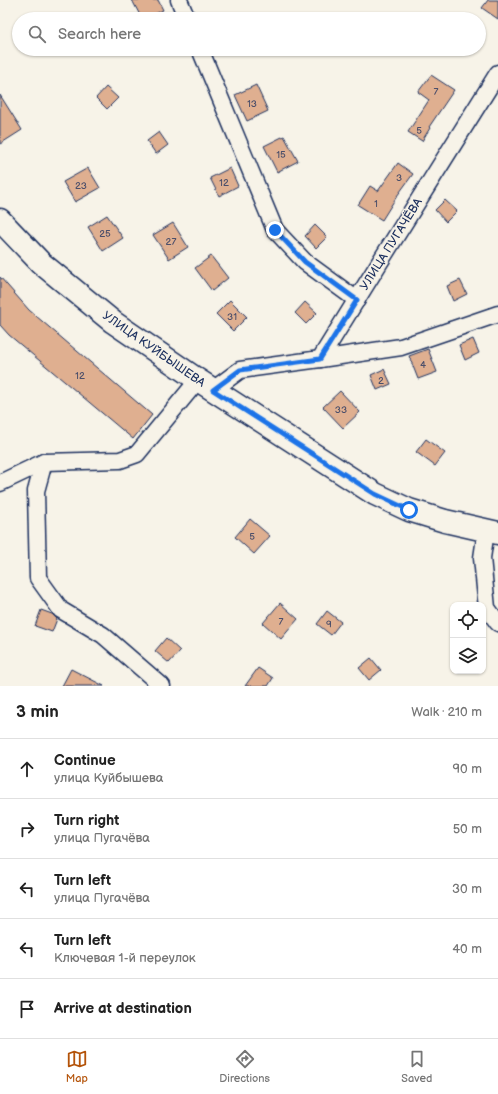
<!DOCTYPE html>
<html lang="en">
<head>
<meta charset="utf-8">
<style>
  :root { --surface:#fff; --page:#f6f6f6; --text:#222; --muted:#767676; --line:#e0e0e0; --accent:#b45309 }
  body { margin:0; font-family:"Balsamiq Sans",sans-serif; background:var(--page); color:var(--text) }
  .controls { position:absolute; right:12px; bottom:12px; display:grid; overflow:hidden; border-radius:8px; box-shadow:0 1px 3px #0004 }
  .controls button { width:36px; height:36px; display:grid; place-items:center; padding:0; border:0; border-bottom:1px solid var(--line); background:var(--surface); color:var(--text); font:20px sans-serif }
  .stop { position:absolute; width:12px; height:12px; margin:-9px; border:3px solid #1a73e8; border-radius:50%; background:#fff }
  .stop.end { background:#1a73e8; border-color:#fff; box-shadow:0 1px 4px #0008 }
  .list { margin:0; padding:0; list-style:none }
  h2 { display:flex; justify-content:space-between; align-items:center; height:52px; margin:0; padding:0 16px; font-size:17px }
  h2 small { font-size:13px; font-weight:400; color:var(--muted) }
  .list li { display:grid; grid-template-columns:26px 1fr auto; gap:12px; align-items:center; box-sizing:border-box; height:60px; padding:0 16px; border-top:1px solid var(--line) }
  .list b { display:block; font-size:15px; white-space:nowrap }
  .list p { margin:0; font-size:13px; white-space:nowrap; color:var(--muted) }
  .list em { font-size:13px; font-style:normal; color:var(--muted) }
  .icon { flex:none; width:22px; height:22px; fill:none; stroke:currentColor; stroke-width:2; stroke-linecap:round; stroke-linejoin:round }
  .map { position:relative; flex:none; width:498px; height:686px; overflow:hidden }
  .search { position:absolute; background:var(--surface); box-shadow:0 1px 3px #0004; left:12px; right:12px; top:12px; height:44px; display:flex; align-items:center; gap:10px; box-sizing:border-box; padding:0 14px; border-radius:22px; color:var(--muted); font-size:15px }
  .sheet { height:352px; background:var(--surface) }
  nav { display:flex; justify-content:space-around; align-items:center; box-sizing:border-box; height:56px; border-top:1px solid var(--line); background:var(--surface); font-size:11px; color:var(--muted) }
  nav a { display:grid; justify-items:center; gap:2px }
  nav .on { color:var(--accent) }
  .map>svg:first-child { display:block }
</style>
</head>
<body>
<div class="map">
<svg width="498" height="686" viewBox="0 0 498 686">
  <rect width="100%" height="100%" fill="#f7f3e8"/>
  <filter id="ink" filterUnits="userSpaceOnUse"><feTurbulence type="fractalNoise" baseFrequency=".025" numOctaves="2"/><feDisplacementMap in="SourceGraphic" scale="8" xChannelSelector="R" yChannelSelector="G"/><feConvolveMatrix kernelMatrix="1 2 1 2 8 2 1 2 1" color-interpolation-filters="sRGB"/></filter>
  <g filter="url(#ink)">
    <!-- building -->
    <g fill="#dfaf90" stroke="#1b2f5e">
      <path d="M132,0H158L163,10L145,19H142Z"/>
      <path d="M488,0H498V19L482,8Z"/>
      <path d="M431,75L454,90L429,127L430,128L422,141L408,132L429,100L418,92Z"/>
      <path d="M256,85L268,111L247,121L235,95Z"/>
      <path d="M106,87L118,98L107,109L96,98Z"/>
      <path d="M0,95L22,130L0,144Z"/>
      <path d="M159,132L168,145L156,154L147,141Z"/>
      <path d="M284,136L298,161L277,172L264,146Z"/>
      <path d="M398,163L413,174L397,196L382,220L358,205L370,186L378,191Z"/>
      <path d="M88,168L100,188L75,202L63,182Z"/>
      <path d="M230,168L238,186L219,196L210,178Z"/>
      <path d="M445,200L457,211L446,222L435,210Z"/>
      <path d="M107,215L123,238L103,251L88,227Z"/>
      <path d="M173,223L188,247L169,259L153,235Z"/>
      <path d="M315,225L327,237L316,248L305,236Z"/>
      <path d="M211,256L228,278L212,291L195,268Z"/>
      <path d="M0,277L29,310L152,415L133,439L9,335L0,325Z"/>
      <path d="M460,280L467,294L453,301L447,286Z"/>
      <path d="M230,300L247,317L233,331L216,314Z"/>
      <path d="M305,302L317,313L306,324L295,313Z"/>
      <path d="M473,339L479,353L465,360L459,345Z"/>
      <path d="M428,349L437,372L418,379L409,356Z"/>
      <path d="M384,369L391,384L377,390L371,375Z"/>
      <path d="M340,391L360,412L343,428L323,407Z"/>
      <path d="M426,439L445,453L435,466L416,452Z"/>
      <path d="M250,519L270,536L254,554L235,537Z"/>
      <path d="M280,603L298,619L281,639L263,623Z"/>
      <path d="M41,610L52,614L57,619L52,632L35,626Z"/>
      <path d="M327,611L341,622L331,635L317,624Z"/>
      <path d="M166,638L180,651L169,663L155,651Z"/>
      <path d="M371,658L381,670L369,680L359,668Z"/>
      <path d="M258,668L273,678L268,686H245Z"/>
      <path d="M71,669L104,686H62Z"/>
    </g>
    <g fill="none" stroke-linecap="round" stroke-linejoin="round">
      <!-- street casing -->
      <g stroke="#1b2f5e" stroke-width="19">
        <g id="street">
          <path d="M179,0L187,19"/>
          <path d="M200,49L275,230L305,262L357,300"/>
          <path d="M320,359L401,347L498,314"/>
          <path d="M213,390L240,370L320,359L383,257L498,73"/>
          <path d="M44,462L36,491L38,578L61,610L103,635L162,686"/>
          <path d="M0,483L44,462L120,460L137,454L198,380"/>
          <path d="M486,531L482,558L487,608L498,623"/>
        </g>
      </g>
      <!-- secondary casing -->
      <g stroke="#1b2f5e" stroke-width="25">
        <path id="secondary" d="M0,220L41,263L113,322L198,380L375,494L409,510L445,521L498,533"/>
      </g>
      <!-- street -->
      <use href="#street" stroke="#f7f3e8" stroke-width="16"/>
      <!-- secondary -->
      <use href="#secondary" stroke="#f7f3e8" stroke-width="22"/>
    </g>
  </g>
  <g fill="none" stroke-linecap="round" stroke-linejoin="round" filter="url(#ink)">
    <!-- route -->
    <path stroke="#1a73e8" stroke-width="5" d="M275,230L305,262L357,300L320,359L240,370L213,390L375,494L409,510"/>
  </g>
  <g text-anchor="middle" stroke-width="3" stroke-linejoin="round" paint-order="stroke">
    <!-- number labels -->
    <g font-size="10" fill="#4c4f6a">
      <text x="436" y="95">7</text>
      <text x="252" y="107">13</text>
      <text x="419" y="134">5</text>
      <text x="281" y="158">15</text>
      <text x="399" y="181">3</text>
      <text x="224" y="186">12</text>
      <text x="81" y="189">23</text>
      <text x="376" y="207">1</text>
      <text x="105" y="237">25</text>
      <text x="171" y="245">27</text>
      <text x="232" y="320">31</text>
      <text x="423" y="368">4</text>
      <text x="80" y="379">12</text>
      <text x="381" y="384">2</text>
      <text x="341" y="413">33</text>
      <text x="252" y="540">5</text>
      <text x="281" y="625">7</text>
      <text x="329" y="627">9</text>
    </g>
    <!-- street labels -->
    <g font-size="12" fill="#1b2f5e" stroke="#f7f3e8">
      <text transform="translate(391 244) rotate(-58)" y="4">УЛИЦА ПУГАЧЁВА</text>
      <text transform="translate(154 349) rotate(35)" y="4">УЛИЦА КУЙБЫШЕВА</text>
    </g>
  </g>
</svg>
<div class="controls">
<button><svg class="icon" aria-label="locate" viewBox="0 0 24 24"><circle cx="12" cy="12" r="6"/><path d="M12 2v4M12 18v4M2 12h4M18 12h4"/></svg></button>
<button><svg class="icon" aria-label="layers" viewBox="0 0 24 24"><path d="M12 4l9 5-9 5-9-5zM3 14l9 5 9-5"/></svg></button>
</div>
<div class="stop" style="left:409px;top:510px"></div>
<div class="stop end" style="left:275px;top:230px"></div>
<div class="search"><svg class="icon" aria-label="search" viewBox="0 0 24 24"><circle cx="10" cy="10" r="6"/><path d="M15 15l6 6"/></svg>Search here</div>
</div>
<section class="sheet">
<h2>3 min<small>Walk · 210 m</small></h2>
<ul class="list">
<li><svg class="icon" aria-label="ahead" viewBox="0 0 24 24"><path d="M12 20V5M6 11l6-6 6 6"/></svg><div><b>Continue</b><p>улица Куйбышева</p></div><em>90 m</em></li>
<li><svg class="icon" aria-label="right" viewBox="0 0 24 24"><path d="M7 20v-9h11M14 6l5 5-5 5"/></svg><div><b>Turn right</b><p>улица Пугачёва</p></div><em>50 m</em></li>
<li><svg class="icon" aria-label="left" viewBox="0 0 24 24"><path d="M17 20v-9H6M10 6l-5 5 5 5"/></svg><div><b>Turn left</b><p>улица Пугачёва</p></div><em>30 m</em></li>
<li><svg class="icon" aria-label="left" viewBox="0 0 24 24"><path d="M17 20v-9H6M10 6l-5 5 5 5"/></svg><div><b>Turn left</b><p>Ключевая 1-й переулок</p></div><em>40 m</em></li>
<li><svg class="icon" aria-label="arrive" viewBox="0 0 24 24"><path d="M6 21V4h12l-3 4 3 4H6"/></svg><div><b>Arrive at destination</b></div></li>
</ul>
</section>
<nav>
<a class="on"><svg class="icon" aria-label="map" viewBox="0 0 24 24"><path d="M3 6l6-2 6 2 6-2v14l-6 2-6-2-6 2zM9 4v14M15 6v14"/></svg>Map</a>
<a><svg class="icon" aria-label="directions" viewBox="0 0 24 24"><path d="M12 3l9 9-9 9-9-9zM9 14v-3h6M13 9l2 2-2 2"/></svg>Directions</a>
<a><svg class="icon" aria-label="saved" viewBox="0 0 24 24"><path d="M7 4h10v16l-5-4-5 4z"/></svg>Saved</a>
</nav>
</body>
</html>
